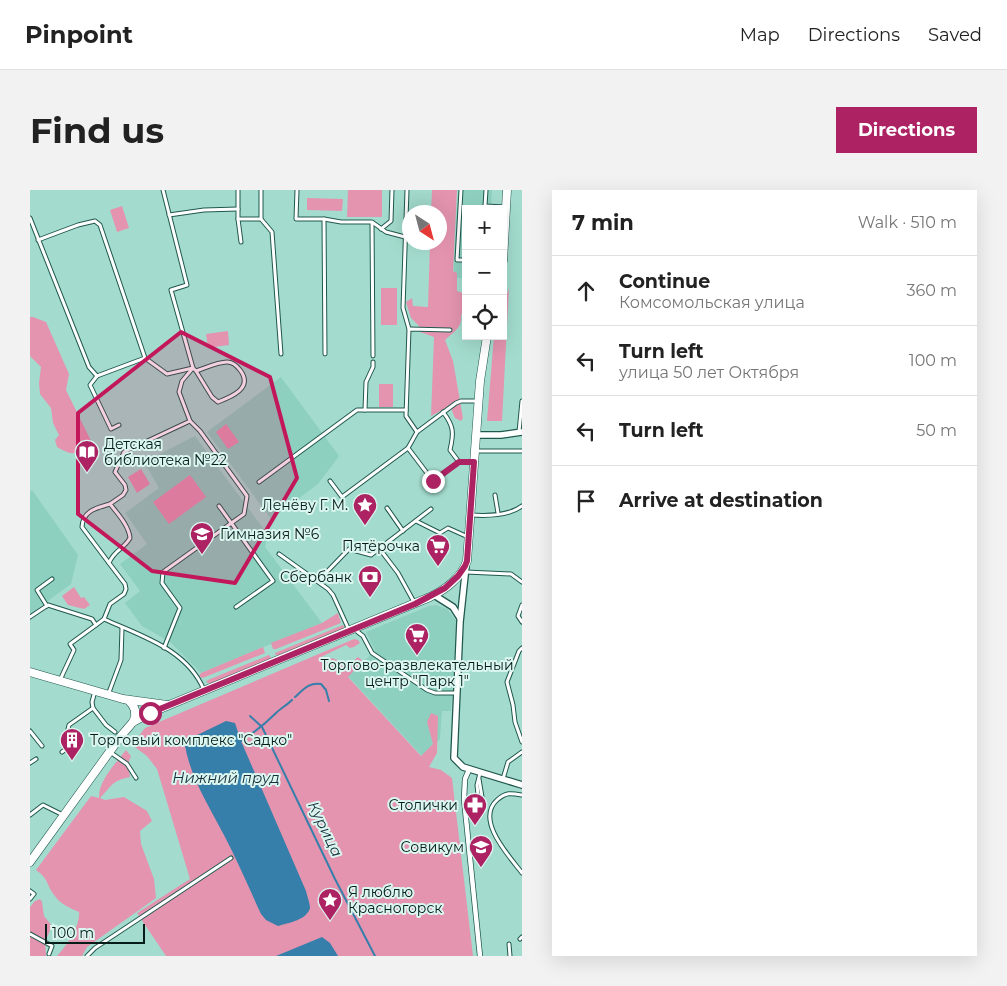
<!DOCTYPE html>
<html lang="en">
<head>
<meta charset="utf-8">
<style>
  :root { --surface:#fff; --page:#f2f2f2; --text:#222; --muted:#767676; --line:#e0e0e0; --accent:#ad2263 }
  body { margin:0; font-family:Montserrat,sans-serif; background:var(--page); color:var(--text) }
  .controls { position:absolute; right:15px; top:15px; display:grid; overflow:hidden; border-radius:0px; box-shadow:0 5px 20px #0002 }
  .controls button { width:45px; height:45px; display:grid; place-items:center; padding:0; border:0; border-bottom:1px solid var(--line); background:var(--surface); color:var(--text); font:25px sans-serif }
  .compass { position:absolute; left:372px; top:15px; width:45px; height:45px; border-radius:50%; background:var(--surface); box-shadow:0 5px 20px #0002; rotate:144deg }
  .scale { position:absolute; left:15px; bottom:12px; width:100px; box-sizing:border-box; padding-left:5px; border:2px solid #061c18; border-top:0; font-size:14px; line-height:18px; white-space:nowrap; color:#061c18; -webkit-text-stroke:4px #daf6ef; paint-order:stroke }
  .stop { position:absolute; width:15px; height:15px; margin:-11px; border:4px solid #ad2263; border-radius:50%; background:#fff }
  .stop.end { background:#ad2263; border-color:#fff; box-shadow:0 1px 5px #0008 }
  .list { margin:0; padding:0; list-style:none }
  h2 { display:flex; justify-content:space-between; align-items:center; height:65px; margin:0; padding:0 20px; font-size:21px }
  h2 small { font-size:16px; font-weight:400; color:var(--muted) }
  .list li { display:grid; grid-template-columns:32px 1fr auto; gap:15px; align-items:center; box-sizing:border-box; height:70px; padding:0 20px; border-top:1px solid var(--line) }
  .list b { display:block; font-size:19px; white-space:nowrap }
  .list p { margin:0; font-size:16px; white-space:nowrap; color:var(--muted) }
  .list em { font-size:16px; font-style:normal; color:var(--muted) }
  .icon { flex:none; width:28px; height:28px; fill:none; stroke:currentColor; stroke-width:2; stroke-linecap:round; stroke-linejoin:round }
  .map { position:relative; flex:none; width:492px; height:766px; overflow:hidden; border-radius:0px }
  header { display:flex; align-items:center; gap:30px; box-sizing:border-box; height:70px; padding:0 25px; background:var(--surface); border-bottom:1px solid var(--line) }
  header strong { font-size:24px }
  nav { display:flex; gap:28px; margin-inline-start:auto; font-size:18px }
  .intro { display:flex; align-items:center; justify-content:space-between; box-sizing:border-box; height:120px; padding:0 30px }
  h1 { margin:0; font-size:35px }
  .button { padding:12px 22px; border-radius:0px; background:var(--accent); color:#fff; font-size:18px; font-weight:700 }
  main { display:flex; gap:30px; padding:0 30px }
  aside { flex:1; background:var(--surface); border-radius:0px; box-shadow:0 5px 20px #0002 }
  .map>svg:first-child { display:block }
</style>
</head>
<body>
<header>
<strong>Pinpoint</strong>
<nav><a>Map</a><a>Directions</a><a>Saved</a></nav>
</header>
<div class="intro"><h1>Find us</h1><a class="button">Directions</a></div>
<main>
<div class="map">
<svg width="492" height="766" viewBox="0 0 492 766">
  <rect width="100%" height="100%" fill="#a3dcce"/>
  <!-- built -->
  <g fill="#8ed0c0">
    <path d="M428,0H462L461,19H436V88H423Z"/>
    <path d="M251,187L309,266L288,294L241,329L177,242Z"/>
    <path d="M165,246L238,345L235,357L292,433L171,483L140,452L112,436L95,413L110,401L90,374L117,354L95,323L129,298L114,272Z"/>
    <path d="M2,300L48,365L41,394L0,424V302Z"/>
    <path d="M406,415L417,419L426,430L421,521H412L410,549L392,566L318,486L345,461L336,442L399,416Z"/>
  </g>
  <!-- green -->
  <g fill="#e494af">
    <path d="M318,0H352V27H317Z"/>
    <path d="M402,0H427L423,81L427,83V101L433,103L436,101V121L431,125C433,138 423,142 415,150L423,171L433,228L431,231L425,228L420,216L401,226L404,147L390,142L389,136L381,128L376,112L382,108L383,116L398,117L400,53L410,52V22H401Z"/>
    <path d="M277,8L313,9L312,21L277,20Z"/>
    <path d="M92,16L99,38L87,42L80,20Z"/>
    <rect x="351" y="98" width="16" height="37"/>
    <path d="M479,98L472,231H457L464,146H473V115Z"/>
    <path d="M0,127H3L16,132L39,184L36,200L62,253C47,266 43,266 27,257L25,250L29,245L23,233L21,218L10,204L9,193L11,177L0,166Z"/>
    <path d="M198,141L199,155L178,158L176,144Z"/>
    <rect x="349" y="194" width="14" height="23"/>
    <path d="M196,234L209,252L198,259L186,242Z"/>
    <path d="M111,279L120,294L107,303L98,287Z"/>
    <path d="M160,285L176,307L139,334L123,312Z"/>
    <path d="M44,397L51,408L54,407L60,415L54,419L38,415L32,406Z"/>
    <path d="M308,423L311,433L246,459H243L241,453L292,433Z"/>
    <path d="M313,435L315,439L248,466L245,464V463Z"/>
    <path d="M324,449L328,450L330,453L324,457L320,458L316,455L291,467L296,472L302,468L310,471L315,478L328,467L333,471L318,487L391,566L403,554L397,532L401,523L408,526L407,563L399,577L411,580L422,588L443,766H136L107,723L160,689L127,579L117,566L102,555L115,538Z"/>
    <path d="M233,457L235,463L175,487L172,488L169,486L171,483Z"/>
    <path d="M239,465L242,469L181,494L176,492L178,490Z"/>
    <path d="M96,560L101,566L98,574L100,587C81,591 83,595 70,608L75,610L94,607L117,621L122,631L110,641L111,654L124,689L126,708L57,757L52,766H27C37,755 50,737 49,722C40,718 30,714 25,706C16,695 19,689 6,680L61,606L69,608C68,591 86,573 96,560Z"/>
    <path d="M10,709L12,712L14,726L22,736L15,752L16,766H0V717L5,711Z"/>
  </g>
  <!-- water -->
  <g fill="#357faa">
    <path d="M196,531L205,533L211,551L276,701C277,706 280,713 280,718C277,730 258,733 248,736L236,730L231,724C219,698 208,672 195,647C180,618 161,589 155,556L159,549Z"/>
    <path d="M292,747L300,753L308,766H246Z"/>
  </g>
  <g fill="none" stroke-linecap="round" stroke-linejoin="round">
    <!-- stream -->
    <g stroke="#357faa" stroke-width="2">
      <path d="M265,507C273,500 279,492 291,494L296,500L299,511"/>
      <path d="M220,526L232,537L305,689L345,766"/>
      <path d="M218,546C229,539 237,532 246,523C251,518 257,515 262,510"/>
      <path d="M211,551L214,549"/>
    </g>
    <!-- service casing -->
    <g stroke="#20584d" stroke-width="5">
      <g id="service">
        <path d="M208,0V29H231L242,42L251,164"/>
        <path d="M267,0L266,29H294L311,32H342L356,42L375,47"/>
        <path d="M377,0L373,118L379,139"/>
        <path d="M431,0L427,70H436"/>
        <path d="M455,16L456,0"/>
        <path d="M455,19V16L475,17"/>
        <path d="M139,25L174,20L208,19"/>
        <path d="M0,28L59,177L67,186L115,168L137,184L163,178L166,181L182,207L188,212C201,207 224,198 210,180C207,176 203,172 197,172C188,172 175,178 166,181"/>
        <path d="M208,29L211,52"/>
        <path d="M231,29V0"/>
        <path d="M294,29L295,164"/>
        <path d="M342,33L343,166"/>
        <path d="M351,39L361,31L362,0"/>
        <path d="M8,50L48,35L65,31L70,35L115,168"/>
        <path d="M420,140L379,139L376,226L387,242L426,213L431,211H448"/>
        <path d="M67,186L60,195L81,239L89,235"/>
        <path d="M335,220L336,192L343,177V172"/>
        <path d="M413,222C424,236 424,243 420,260L429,272"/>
        <path d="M489,242L492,211"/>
        <path d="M378,258L387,242"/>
        <path d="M445,261H492"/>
        <path d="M300,291L312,307L378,258L403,291L429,272H444"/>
        <path d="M229,292L327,220H376"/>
        <path d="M465,305L468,323"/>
        <path d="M189,316L243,391L206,417"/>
        <path d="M357,318L373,341"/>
        <path d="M441,325C456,326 479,326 492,316"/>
        <path d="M386,331L410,343L418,338L438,347"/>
        <path d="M349,358L368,383L384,412"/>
        <path d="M249,364L298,399L303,405L319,440"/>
        <path d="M79,373L52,337C53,320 67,318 80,314"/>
        <path d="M436,382L481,384L492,392"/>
        <path d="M288,391L319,359L341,365L401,319"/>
        <path d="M492,415L488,426L492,432"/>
        <path d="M17,416L7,400L22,389"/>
        <path d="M0,427L18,415L62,429L66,435L74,429C111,446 157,459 174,500"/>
        <path d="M74,429L80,414L94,404L96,399L95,394L79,373C84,360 94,359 100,348C99,336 88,324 80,314L93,305L96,300L95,295L85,282L94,262L160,231L149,202L152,191L163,178L141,100L157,95L133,0"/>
        <path d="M324,439L333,446L342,463L397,500L405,503H426"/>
        <path d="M134,458L150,418L132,393L133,382L214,324L217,306L170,241L160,231"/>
        <path d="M492,458L489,461L477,492L483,515L485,532L492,552"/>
        <path d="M30,490L44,460L40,454L66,435"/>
        <path d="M78,505L91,470L92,438"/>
        <path d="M63,518L76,535L85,542"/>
        <path d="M0,541L12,556"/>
        <path d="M32,562L44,553L37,543L39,535L63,518L62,512L65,501"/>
        <path d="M80,562L97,574L106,588"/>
        <path d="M0,573L6,569"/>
        <path d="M449,589L453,613"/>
        <path d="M473,589L478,572L492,562"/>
        <path d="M492,605C481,603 476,602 467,610C445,630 479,666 492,683"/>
        <path d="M449,614L447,595L450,583"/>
        <path d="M0,625L13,615L33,625"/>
        <path d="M0,701L4,704L0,709"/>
        <path d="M0,744L22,756L19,764"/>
        <path d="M490,749L492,747"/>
        <path d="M479,754L480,766"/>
        <path d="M57,766L65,758L201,668"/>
      </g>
    </g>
    <!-- pedestrian casing -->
    <g stroke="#20584d" stroke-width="6">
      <path id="pedestrian" d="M438,582L435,589L434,609L450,766"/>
    </g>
    <!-- minor casing -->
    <g stroke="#20584d" stroke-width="8">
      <g id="minor">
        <path d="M446,245H471L492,242"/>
        <path d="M436,376L430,432L424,568L433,577L492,595"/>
        <path d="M404,405L423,417L430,428"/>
      </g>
    </g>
    <!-- tertiary casing -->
    <g stroke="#20584d" stroke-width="9">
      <g id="tertiary">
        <path d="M473,71L477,0"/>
        <path d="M0,482L93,509L137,515"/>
        <path d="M98,510C105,516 108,523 103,532"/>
        <path d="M0,672L91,546L103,532L120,523L400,407C415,400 432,387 437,371L450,191L457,146"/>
      </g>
    </g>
    <!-- service -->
    <use href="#service" stroke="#fff" stroke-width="3"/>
    <!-- pedestrian -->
    <use href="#pedestrian" stroke="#fff" stroke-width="4.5"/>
    <!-- minor -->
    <use href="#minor" stroke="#fff" stroke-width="5.5"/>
    <!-- tertiary -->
    <use href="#tertiary" stroke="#fff" stroke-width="8"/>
  </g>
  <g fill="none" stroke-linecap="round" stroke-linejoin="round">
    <!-- route -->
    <path stroke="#ad2263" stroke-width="6" d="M120,523L385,414L415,398L428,386L435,376L437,371L444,272H429L403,291"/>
  </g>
  <!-- marked area -->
  <path fill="#c2185b" fill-opacity="0.2" stroke="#c2185b" stroke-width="4" stroke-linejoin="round" d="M151,142L240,187L267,288L205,393L122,381L48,324V223Z"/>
  <!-- icons -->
  <defs>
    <g id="library-pin" transform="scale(1.25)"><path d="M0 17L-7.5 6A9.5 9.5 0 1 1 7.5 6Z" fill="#ad2263" stroke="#daf6ef"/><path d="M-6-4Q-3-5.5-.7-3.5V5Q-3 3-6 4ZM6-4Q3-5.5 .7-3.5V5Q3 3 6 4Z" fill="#fff"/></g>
    <g id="sight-pin" transform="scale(1.25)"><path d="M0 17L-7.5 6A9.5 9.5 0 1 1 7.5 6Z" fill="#ad2263" stroke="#daf6ef"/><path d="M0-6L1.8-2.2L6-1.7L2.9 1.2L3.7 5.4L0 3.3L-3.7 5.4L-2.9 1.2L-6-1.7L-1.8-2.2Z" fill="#fff"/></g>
    <g id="school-pin" transform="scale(1.25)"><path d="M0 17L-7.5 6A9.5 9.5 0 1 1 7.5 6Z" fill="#ad2263" stroke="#daf6ef"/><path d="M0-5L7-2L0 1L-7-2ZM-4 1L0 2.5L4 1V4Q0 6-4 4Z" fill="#fff"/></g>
    <g id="supermarket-pin" transform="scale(1.25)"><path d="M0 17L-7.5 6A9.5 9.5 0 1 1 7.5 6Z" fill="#ad2263" stroke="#daf6ef"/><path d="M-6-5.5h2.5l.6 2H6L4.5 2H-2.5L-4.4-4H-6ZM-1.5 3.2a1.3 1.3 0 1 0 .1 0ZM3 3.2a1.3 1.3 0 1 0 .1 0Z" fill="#fff"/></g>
    <g id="bank-pin" transform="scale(1.25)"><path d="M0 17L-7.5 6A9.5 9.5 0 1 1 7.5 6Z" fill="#ad2263" stroke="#daf6ef"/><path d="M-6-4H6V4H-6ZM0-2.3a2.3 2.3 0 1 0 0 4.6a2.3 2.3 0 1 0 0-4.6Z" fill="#fff"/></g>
    <g id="building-pin" transform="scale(1.25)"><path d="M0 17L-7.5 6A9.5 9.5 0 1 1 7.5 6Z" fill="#ad2263" stroke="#daf6ef"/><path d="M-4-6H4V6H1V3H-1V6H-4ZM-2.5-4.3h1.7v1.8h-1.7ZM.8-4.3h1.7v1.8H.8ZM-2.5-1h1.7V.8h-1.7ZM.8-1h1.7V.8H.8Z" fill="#fff"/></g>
    <g id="pharmacy-pin" transform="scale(1.25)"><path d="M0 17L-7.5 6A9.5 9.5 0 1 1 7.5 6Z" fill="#ad2263" stroke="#daf6ef"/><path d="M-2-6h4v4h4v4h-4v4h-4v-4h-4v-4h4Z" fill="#fff"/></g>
  </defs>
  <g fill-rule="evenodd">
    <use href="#library-pin" x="57" y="262"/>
    <use href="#sight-pin" x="335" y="315"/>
    <use href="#school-pin" x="172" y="344"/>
    <use href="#supermarket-pin" x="408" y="356"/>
    <use href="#bank-pin" x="340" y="387"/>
    <use href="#supermarket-pin" x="387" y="445"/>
    <use href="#building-pin" x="42" y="550"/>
    <use href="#pharmacy-pin" x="445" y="615"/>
    <use href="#school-pin" x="451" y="657"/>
    <use href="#sight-pin" x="300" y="710"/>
  </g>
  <g text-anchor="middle" stroke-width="4" stroke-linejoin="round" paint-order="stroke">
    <!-- poi labels -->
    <g font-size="14" fill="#061c18" stroke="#daf6ef" text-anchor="end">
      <text x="74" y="259" text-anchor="start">Детская<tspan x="74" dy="16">библиотека №22</tspan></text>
      <text x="318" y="320">Ленёву Г. М.</text>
      <text x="190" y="349" text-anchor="start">Гимназия №6</text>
      <text x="390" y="361">Пятёрочка</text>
      <text x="322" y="392">Сбербанк</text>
      <text x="387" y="480" text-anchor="middle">Торгово-развлекательный<tspan x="387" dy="16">центр "Парк 1"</tspan></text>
      <text x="60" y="555" text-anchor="start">Торговый комплекс "Садко"</text>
      <text x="428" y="620">Столички</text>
      <text x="434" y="662">Совикум</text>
      <text x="318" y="707" text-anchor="start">Я люблю<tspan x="318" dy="16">Красногорск</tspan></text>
    </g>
    <!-- water labels -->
    <g font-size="15" font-style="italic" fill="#182f3d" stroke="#daf6ef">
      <text x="196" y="593">Нижний пруд</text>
      <text transform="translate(295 639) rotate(64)" y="5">Курица</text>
    </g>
  </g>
</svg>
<div class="controls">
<button>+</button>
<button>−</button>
<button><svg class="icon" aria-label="locate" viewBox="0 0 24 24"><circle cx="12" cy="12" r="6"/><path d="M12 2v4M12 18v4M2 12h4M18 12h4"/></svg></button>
</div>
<svg class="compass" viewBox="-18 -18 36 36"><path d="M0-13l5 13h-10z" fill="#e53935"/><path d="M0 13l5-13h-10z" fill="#767676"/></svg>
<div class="scale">100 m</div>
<div class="stop" style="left:120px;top:523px"></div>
<div class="stop end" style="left:403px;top:291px"></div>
</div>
<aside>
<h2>7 min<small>Walk · 510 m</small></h2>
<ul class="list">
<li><svg class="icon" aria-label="ahead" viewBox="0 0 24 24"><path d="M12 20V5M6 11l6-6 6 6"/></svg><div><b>Continue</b><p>Комсомольская улица</p></div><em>360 m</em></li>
<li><svg class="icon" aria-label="left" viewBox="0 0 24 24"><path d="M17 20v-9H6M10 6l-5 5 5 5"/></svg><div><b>Turn left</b><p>улица 50 лет Октября</p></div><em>100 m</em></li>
<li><svg class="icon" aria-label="left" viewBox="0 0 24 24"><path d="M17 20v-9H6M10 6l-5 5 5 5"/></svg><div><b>Turn left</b></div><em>50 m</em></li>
<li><svg class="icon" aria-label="arrive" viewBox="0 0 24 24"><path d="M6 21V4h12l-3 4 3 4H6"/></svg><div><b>Arrive at destination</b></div></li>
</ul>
</aside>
</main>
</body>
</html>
